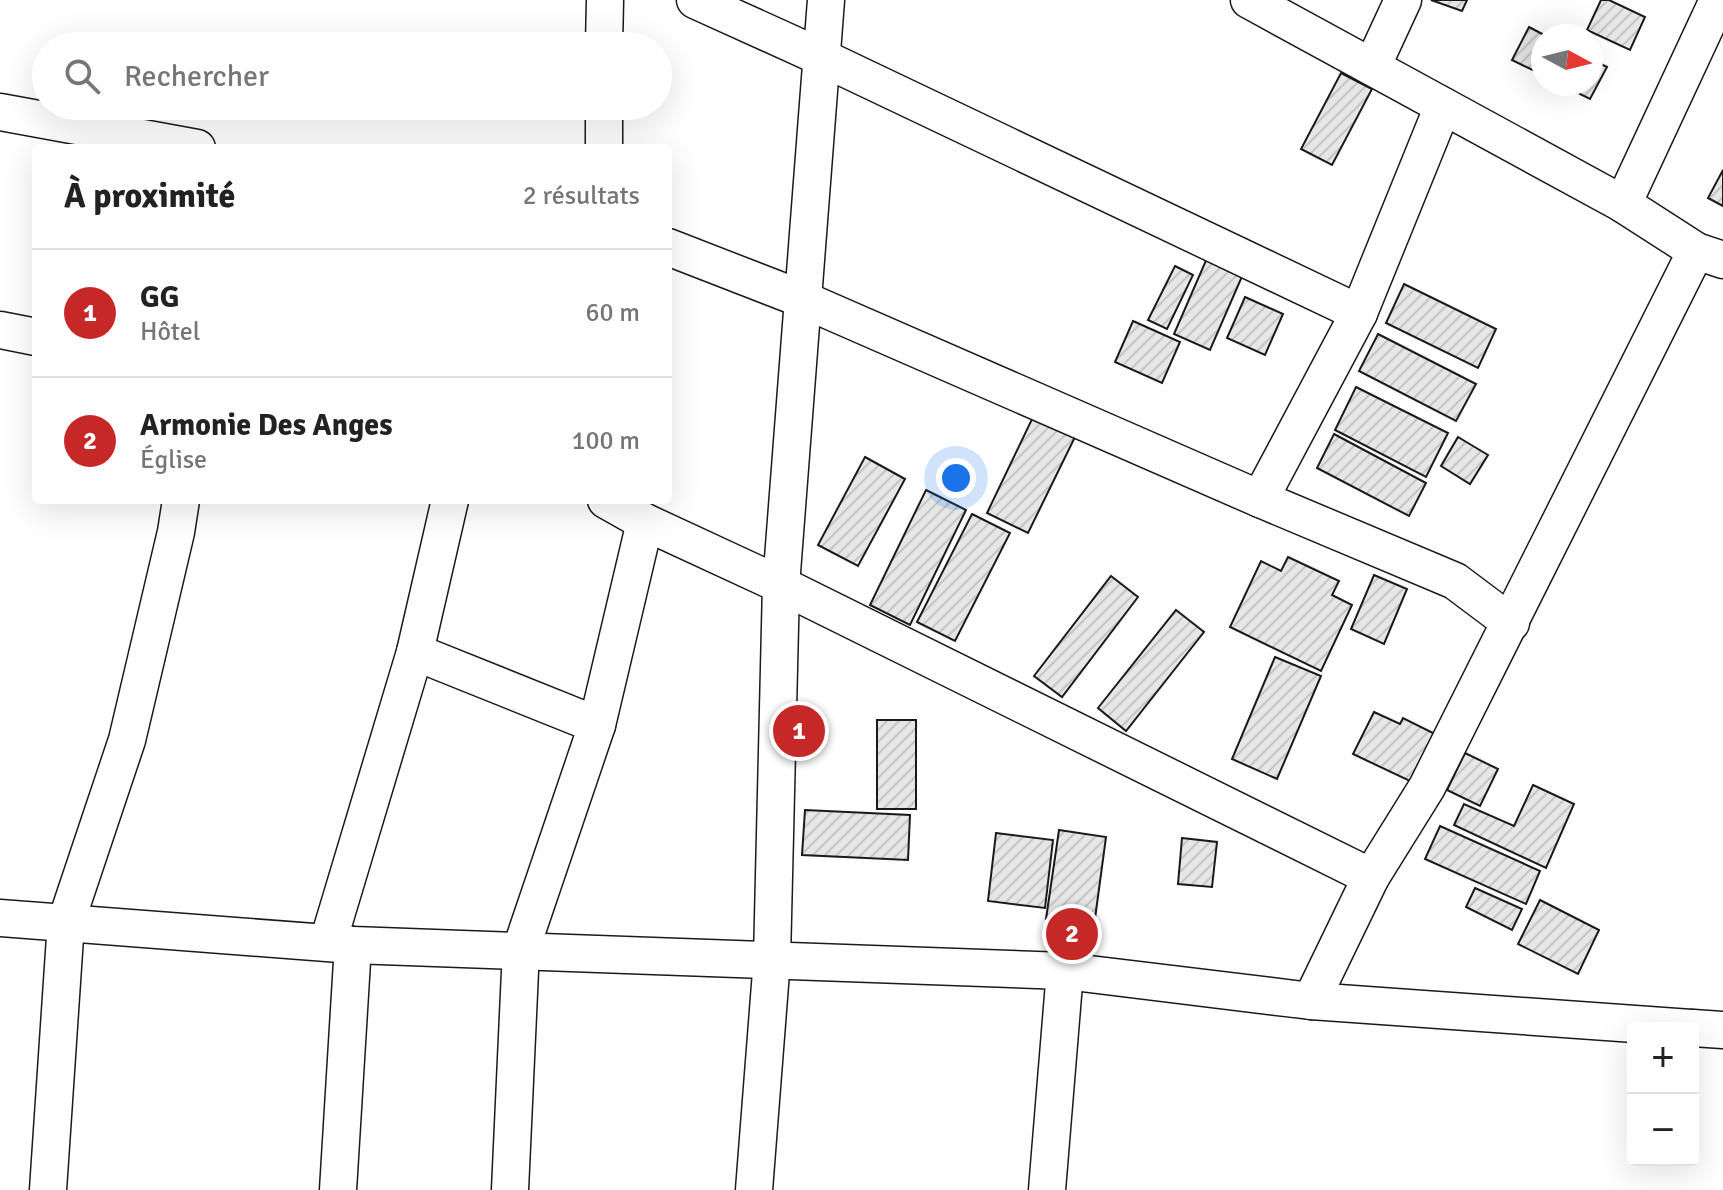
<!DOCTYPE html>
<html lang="fr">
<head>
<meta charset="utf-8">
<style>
  :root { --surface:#fff; --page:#f6f6f6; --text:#222; --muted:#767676; --line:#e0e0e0; --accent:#c62828 }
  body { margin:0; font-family:Signika,sans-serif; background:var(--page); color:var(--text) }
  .controls { position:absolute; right:24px; bottom:24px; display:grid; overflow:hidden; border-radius:8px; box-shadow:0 8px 32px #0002 }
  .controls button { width:72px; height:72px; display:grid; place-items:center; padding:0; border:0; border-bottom:2px solid var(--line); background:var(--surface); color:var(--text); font:40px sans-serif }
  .compass { position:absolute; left:1531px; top:24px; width:72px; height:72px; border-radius:50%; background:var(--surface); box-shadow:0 8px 32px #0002; rotate:97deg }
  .you { position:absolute; left:956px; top:478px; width:28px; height:28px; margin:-20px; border:6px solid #fff; border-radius:50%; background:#1a73e8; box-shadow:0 0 0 12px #1a73e833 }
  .badge { display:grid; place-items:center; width:52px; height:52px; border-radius:50%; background:var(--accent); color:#fff; font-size:26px; font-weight:700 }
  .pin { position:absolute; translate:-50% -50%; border:4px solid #fff; box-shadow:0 2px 8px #0006 }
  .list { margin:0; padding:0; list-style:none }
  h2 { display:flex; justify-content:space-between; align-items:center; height:104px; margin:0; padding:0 32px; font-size:34px }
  h2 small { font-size:26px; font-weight:400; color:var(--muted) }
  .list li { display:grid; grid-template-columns:52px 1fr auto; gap:24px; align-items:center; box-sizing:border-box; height:128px; padding:0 32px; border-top:2px solid var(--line) }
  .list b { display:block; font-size:30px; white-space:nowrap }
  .list p { margin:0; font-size:26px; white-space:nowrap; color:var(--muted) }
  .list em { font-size:26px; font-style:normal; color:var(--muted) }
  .icon { flex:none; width:44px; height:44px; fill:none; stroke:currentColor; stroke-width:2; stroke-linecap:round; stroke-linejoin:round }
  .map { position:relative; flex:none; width:1723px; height:1190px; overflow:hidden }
  .search { position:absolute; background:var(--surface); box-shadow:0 8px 32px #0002; left:32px; top:32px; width:640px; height:88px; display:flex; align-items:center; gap:20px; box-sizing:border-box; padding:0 28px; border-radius:44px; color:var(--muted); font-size:30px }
  .panel { position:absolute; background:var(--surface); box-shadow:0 8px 32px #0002; left:32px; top:144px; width:640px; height:360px; border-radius:8px }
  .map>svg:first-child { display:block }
</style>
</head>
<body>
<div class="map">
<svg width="1723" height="1190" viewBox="0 0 1723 1190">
  <defs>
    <pattern id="building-hatch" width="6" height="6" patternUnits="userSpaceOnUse" patternTransform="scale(2)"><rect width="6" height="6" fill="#e6e6e6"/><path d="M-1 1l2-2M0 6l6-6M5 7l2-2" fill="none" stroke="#c5c5c5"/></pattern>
  </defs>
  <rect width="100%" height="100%" fill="#fff"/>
  <!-- building -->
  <g fill="url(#building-hatch)" stroke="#1a1a1a" stroke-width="2">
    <path d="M1431,0H1467L1462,11Z"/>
    <path d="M1601,0H1609L1645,17L1630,50L1587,30Z"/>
    <path d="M1529,27L1546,36H1543V75L1512,60Z"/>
    <path d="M1591,59L1607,67L1590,99L1560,84H1591Z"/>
    <path d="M1341,73L1372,89L1332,165L1301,149Z"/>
    <path d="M1723,170V206L1708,198Z"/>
    <path d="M1211,249L1247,265L1210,350L1174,334Z"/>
    <path d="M1175,266L1193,275L1167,329L1148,320Z"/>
    <path d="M1404,284L1496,329L1478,368L1386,323Z"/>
    <path d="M1245,297L1283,314L1265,355L1227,338Z"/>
    <path d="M1133,321L1180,342L1162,383L1115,362Z"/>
    <path d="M1378,334L1476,384L1456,421L1359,371Z"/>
    <path d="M1356,387L1448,433L1426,477L1335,430Z"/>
    <path d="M1033,417L1075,437L1028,533L987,513Z"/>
    <path d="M1334,434L1426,483L1409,516L1317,468Z"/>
    <path d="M1458,437L1488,455L1470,484L1441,466Z"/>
    <path d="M865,457L905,479L858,566L818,545Z"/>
    <path d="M926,490L966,510L910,625L870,605Z"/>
    <path d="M972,514L1010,533L955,641L917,622Z"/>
    <path d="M1288,557L1339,581L1332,595L1352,605L1321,671L1230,627L1261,561L1281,571Z"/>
    <path d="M1374,575L1407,589L1384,644L1351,629Z"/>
    <path d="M1111,576L1138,597L1062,697L1034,676Z"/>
    <path d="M1176,610L1204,632L1126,731L1098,708Z"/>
    <path d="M1275,657L1321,676L1277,779L1232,759Z"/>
    <path d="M1374,712L1400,724L1403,718L1435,734L1412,782L1353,754Z"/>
    <rect x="877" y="720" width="39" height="89"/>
    <path d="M1465,753L1498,769L1480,806L1447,790Z"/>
    <path d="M1533,785L1574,804L1546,868L1454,825L1464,804L1514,826Z"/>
    <path d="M805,810L910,815L908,860L802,855Z"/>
    <path d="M1440,826L1540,871L1526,904L1425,859Z"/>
    <path d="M1059,830L1106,837L1094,926L1046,919Z"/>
    <path d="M996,833L1053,840L1045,908L988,901Z"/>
    <path d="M1182,838L1217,842L1212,887L1178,884Z"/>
    <path d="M1475,888L1522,909L1512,930L1466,907Z"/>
    <path d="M1540,900L1599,930L1578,974L1518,944Z"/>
  </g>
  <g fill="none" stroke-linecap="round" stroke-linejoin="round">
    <!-- minor casing -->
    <g stroke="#1a1a1a" stroke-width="39">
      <g id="minor">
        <path d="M695,0L823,58L1359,313"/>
        <path d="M1249,0L1623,204L1696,251L1723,260"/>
        <path d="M604,46L605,0"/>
        <path d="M1372,67L1403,0"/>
        <path d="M0,112L197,148"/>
        <path d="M604,148V106"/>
        <path d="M1623,204L1718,0"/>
        <path d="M668,247L802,299L1260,499L1455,581L1511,623"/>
        <path d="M0,330L36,337"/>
        <path d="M1260,499L1359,313L1443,106"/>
        <path d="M606,500L645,522L781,585L1371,877"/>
        <path d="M415,652L597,725"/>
        <path d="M0,918L353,945L1065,971L1311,1001L1691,1028"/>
        <path d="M328,942L415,652L450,500"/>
        <path d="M1311,1001L1371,877L1427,787L1696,251"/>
        <path d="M1693,1028L1723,1030"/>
        <path d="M48,1190L66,922L127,740L176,532L181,500"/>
        <path d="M338,1190L353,945"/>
        <path d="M510,1190L521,949L597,725L645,522"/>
        <path d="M754,1190L772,959L781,585L826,0"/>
        <path d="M1047,1190L1065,971"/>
      </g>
    </g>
    <!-- minor -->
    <use href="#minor" stroke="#fff" stroke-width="36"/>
  </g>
</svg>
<div class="controls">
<button>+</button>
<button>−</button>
</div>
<svg class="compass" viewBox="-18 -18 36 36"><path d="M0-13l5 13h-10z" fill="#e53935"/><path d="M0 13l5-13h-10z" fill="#767676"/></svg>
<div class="you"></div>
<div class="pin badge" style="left:799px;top:731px">1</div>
<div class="pin badge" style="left:1072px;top:934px">2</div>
<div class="search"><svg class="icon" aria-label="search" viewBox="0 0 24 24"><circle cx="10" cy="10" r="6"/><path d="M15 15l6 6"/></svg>Rechercher</div>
<section class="panel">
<h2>À proximité<small>2 résultats</small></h2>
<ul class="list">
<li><span class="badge">1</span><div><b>GG</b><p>Hôtel</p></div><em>60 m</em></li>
<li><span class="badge">2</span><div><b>Armonie Des Anges</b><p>Église</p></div><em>100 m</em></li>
</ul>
</section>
</div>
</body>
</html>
